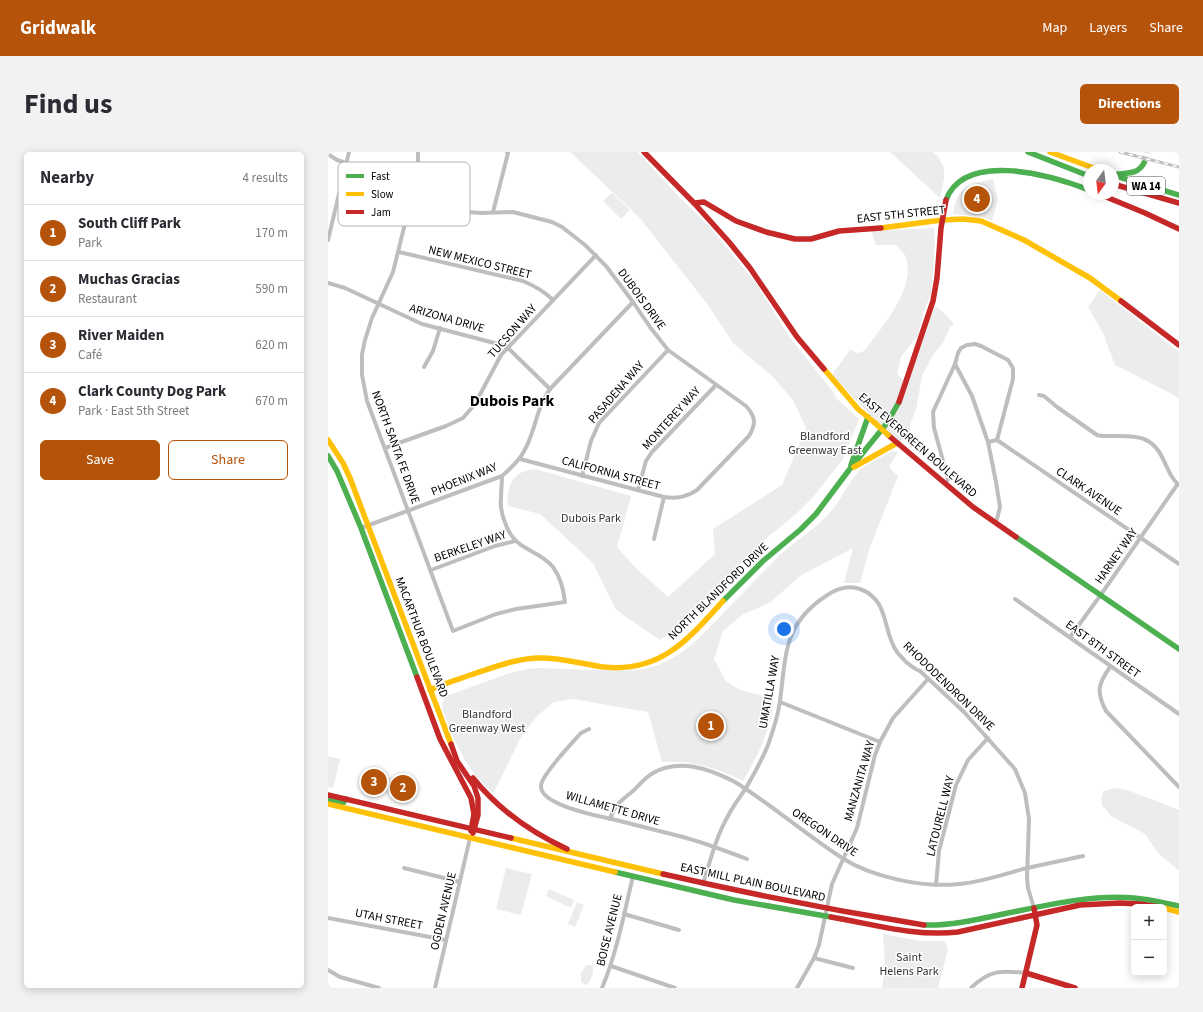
<!DOCTYPE html>
<html lang="en">
<head>
<meta charset="utf-8">
<style>
  :root { --surface:#fff; --page:#f2f2f3; --text:#2b2b33; --muted:#7c7c81; --line:#e1e1e2; --accent:#b45309 }
  body { margin:0; font-family:"Source Sans 3",sans-serif; background:var(--page); color:var(--text) }
  .controls { position:absolute; right:12px; bottom:12px; display:grid; overflow:hidden; border-radius:6px; box-shadow:0 2px 10px #0003 }
  .controls button { width:36px; height:36px; display:grid; place-items:center; padding:0; border:0; border-bottom:1px solid var(--line); background:var(--surface); color:var(--text); font:20px sans-serif }
  .compass { position:absolute; left:755px; top:12px; width:36px; height:36px; border-radius:50%; background:var(--surface); box-shadow:0 2px 10px #0003; rotate:194deg }
  .you { position:absolute; left:456px; top:477px; width:14px; height:14px; margin:-10px; border:3px solid #fff; border-radius:50%; background:#1a73e8; box-shadow:0 0 0 6px #1a73e833 }
  .badge { display:grid; place-items:center; width:26px; height:26px; border-radius:50%; background:var(--accent); color:#fff; font-size:13px; font-weight:700 }
  .pin { position:absolute; translate:-50% -50%; border:2px solid #fff; box-shadow:0 1px 4px #0006 }
  .list { margin:0; padding:0; list-style:none }
  h2 { display:flex; justify-content:space-between; align-items:center; height:52px; margin:0; padding:0 16px; font-size:17px }
  h2 small { font-size:13px; font-weight:400; color:var(--muted) }
  .list li { display:grid; grid-template-columns:26px 1fr auto; gap:12px; align-items:center; box-sizing:border-box; height:56px; padding:0 16px; border-top:1px solid var(--line) }
  .list b { display:block; font-size:15px; white-space:nowrap }
  .list p { margin:0; font-size:13px; white-space:nowrap; color:var(--muted) }
  .list em { font-size:13px; font-style:normal; color:var(--muted) }
  .actions { display:flex; gap:8px; padding:12px 16px }
  .actions a { flex:1; padding:9px 0; border:1px solid var(--accent); border-radius:6px; text-align:center; font-size:14px; color:var(--accent) }
  .actions .main { background:var(--accent); color:#fff }
  .map { position:relative; flex:none; width:851px; height:836px; overflow:hidden; border-radius:6px }
  header { display:flex; align-items:center; gap:24px; box-sizing:border-box; height:56px; padding:0 20px; background:var(--accent); color:#fff }
  header strong { font-size:19px }
  nav { display:flex; gap:22px; margin-inline-start:auto; font-size:14px }
  .intro { display:flex; align-items:center; justify-content:space-between; box-sizing:border-box; height:96px; padding:0 24px }
  h1 { margin:0; font-size:28px }
  .button { padding:10px 18px; border-radius:6px; background:var(--accent); color:#fff; font-size:14px; font-weight:700 }
  main { display:flex; gap:24px; padding:0 24px }
  aside { flex:1; background:var(--surface); border-radius:6px; box-shadow:0 2px 10px #0003 }
  .map>svg:first-child { display:block }
</style>
</head>
<body>
<header>
<strong>Gridwalk</strong>
<nav><a>Map</a><a>Layers</a><a>Share</a></nav>
</header>
<div class="intro"><h1>Find us</h1><a class="button">Directions</a></div>
<main>
<aside>
<h2>Nearby<small>4 results</small></h2>
<ul class="list">
<li><span class="badge">1</span><div><b>South Cliff Park</b><p>Park</p></div><em>170 m</em></li>
<li><span class="badge">2</span><div><b>Muchas Gracias</b><p>Restaurant</p></div><em>590 m</em></li>
<li><span class="badge">3</span><div><b>River Maiden</b><p>Café</p></div><em>620 m</em></li>
<li><span class="badge">4</span><div><b>Clark County Dog Park</b><p>Park · East 5th Street</p></div><em>670 m</em></li>
</ul>
<div class="actions"><a class="main">Save</a><a>Share</a></div>
</aside>
<div class="map">
<svg width="851" height="836" viewBox="0 0 851 836">
  <rect width="100%" height="100%" fill="#fff"/>
  <!-- green -->
  <g fill="#ececec">
    <path d="M242,0H310L353,47L383,76L428,131L460,183L506,241L508,246L531,267L515,307L486,344L467,363L435,389L349,476L332,488L295,463L287,456L265,411L212,362L180,354C178,333 185,319 207,317L303,344L289,395L307,415L340,445L387,402L385,377L454,333L478,276L465,248L444,224L405,191L380,153L312,66Z"/>
    <path d="M562,0H604L610,4L616,16V27L612,46Z"/>
    <path d="M665,27L670,48L664,69L655,65L625,62C629,34 641,33 665,27Z"/>
    <path d="M284,41L302,58L293,67L275,49Z"/>
    <path d="M606,76L607,91L603,143L596,158L590,183L573,205L569,222L575,228L568,250L554,275L504,223L522,198L530,201L536,199C554,175 588,137 578,105C576,101 571,97 568,93H548L543,79Z"/>
    <path d="M772,138L851,200V247L844,242L787,213L775,181L760,155Z"/>
    <path d="M609,155L626,171L621,177L615,191L606,201L594,224L588,258L582,272V279L572,291L558,278L606,157Z"/>
    <path d="M564,299L570,300L561,315L570,324L541,398L532,431H516L525,396L472,424L443,450L414,463L395,479L386,507L398,529L412,538L446,547C442,579 431,602 415,629C389,616 363,608 334,610L320,560L245,547L226,550L209,564L193,585L165,642L147,623L136,606L125,585L114,556L115,549L118,544L182,521L199,517L210,516C230,517 249,517 269,518C312,520 333,519 368,489L450,405C466,390 484,379 500,363C512,350 519,333 530,320C536,313 556,304 564,299Z"/>
    <path d="M0,604L12,607L5,636L0,635Z"/>
    <path d="M786,636L799,638L851,658V719L830,701L817,682L783,664L774,653L773,646L776,639Z"/>
    <path d="M178,716L204,722L193,763L168,757Z"/>
    <path d="M221,737L246,748L243,756L218,744Z"/>
    <path d="M249,750L256,753L247,775L240,772Z"/>
    <path d="M555,782L592,789H617L620,797L610,836H554L557,815Z"/>
    <path d="M258,813H262L265,814V821L261,831L257,833L253,830V821Z"/>
  </g>
  <g fill="none" stroke-linecap="round" stroke-linejoin="round">
    <!-- highway-tunnel -->
    <path stroke="#d9d9d9" stroke-width="7" stroke-dasharray="7 3.5" stroke-linecap="butt" d="M816,11L819,0"/>
    <!-- street -->
    <g stroke="#bebebe" stroke-width="4">
      <path d="M90,0V19L65,120L44,166L37,188L34,202V223L39,249L125,479L168,462L188,457L237,450C235,437 233,426 225,415C211,397 188,400 178,373C174,364 172,355 173,346C173,338 174,332 174,324"/>
      <path d="M0,2L9,8L18,11"/>
      <path d="M84,46L139,60L154,61L185,60L224,70L234,75L257,93L278,114L305,150L322,175L340,198L418,254C428,265 428,272 421,284L369,338C358,345 349,347 336,345L192,307"/>
      <path d="M165,60L180,1L179,0"/>
      <path d="M0,88L21,0"/>
      <path d="M71,100L195,129C207,134 216,139 225,148"/>
      <path d="M0,131L17,136L94,172L174,193L180,196L222,237"/>
      <path d="M627,212L644,244L660,290L668,330L672,355L669,367L666,370"/>
      <path d="M96,215L105,199L112,176"/>
      <path d="M711,243L716,244L729,255L769,283L774,284C801,285 823,278 836,309C840,317 843,327 851,333"/>
      <path d="M660,290L669,288L851,412"/>
      <path d="M57,296L118,274L135,266L147,252L173,203L268,103"/>
      <path d="M254,324L263,289L271,271L340,198"/>
      <path d="M617,332L620,327L606,276L605,260L627,212L630,201L633,196L639,193L647,192L653,194L680,208L685,216V227L669,288"/>
      <path d="M310,338L318,309L324,300L388,233"/>
      <path d="M33,376L174,324C182,317 190,310 195,301C208,280 207,258 222,237L305,150"/>
      <path d="M326,387L336,345"/>
      <path d="M103,418L167,394L187,389"/>
      <path d="M687,447L851,562"/>
      <path d="M742,485L772,444L849,333"/>
      <path d="M782,515C770,532 768,540 778,559L851,635"/>
      <path d="M452,550L552,590"/>
      <path d="M261,577L253,581C245,590 213,623 213,634C212,653 270,664 284,667C308,673 332,679 355,685C377,691 398,699 419,707"/>
      <path d="M282,667C286,653 294,648 305,639C311,633 318,625 325,621C352,606 382,617 407,630C444,653 477,682 514,706C544,725 594,736 631,732C654,730 676,722 699,716C718,712 737,708 755,704"/>
      <path d="M76,716L132,730"/>
      <path d="M375,732C382,709 388,685 400,664C405,654 412,645 418,636C426,622 434,608 440,593C445,579 450,564 452,549C458,504 455,472 498,444C508,437 520,433 532,437C562,448 554,479 569,500C571,503 575,506 577,509C582,513 586,517 592,519L636,560L687,617L697,641L701,667L699,726L700,736L706,756"/>
      <path d="M608,733L611,699L628,633L640,608L660,586"/>
      <path d="M296,762L351,778"/>
      <path d="M0,766L118,788"/>
      <path d="M486,806L525,816"/>
      <path d="M283,814L347,836"/>
      <path d="M0,818L12,825L51,836"/>
      <path d="M107,836L142,686"/>
      <path d="M274,836C289,800 296,762 305,724"/>
      <path d="M469,836L486,806L491,793L504,732L529,676L547,603L552,590L565,566L600,527"/>
      <path d="M643,836C661,818 674,818 698,821"/>
    </g>
    <!-- fast -->
    <g stroke="#4caf50" stroke-width="5.5">
      <path d="M700,0L761,24"/>
      <path d="M790,22C801,21 810,22 816,11"/>
      <path d="M785,23L851,43"/>
      <path d="M618,48C636,0 718,21 761,38"/>
      <path d="M0,304L9,319L33,376L89,525"/>
      <path d="M523,313L540,265"/>
      <path d="M688,385L851,497"/>
      <path d="M395,449L435,409L472,378L488,362L521,318L559,271L571,250"/>
      <path d="M0,648L15,651L18,647"/>
      <path d="M287,720L406,748L503,765"/>
      <path d="M596,773C627,774 660,765 690,759C728,751 767,743 806,746C821,747 836,751 851,754"/>
    </g>
    <!-- slow -->
    <g stroke="#ffc107" stroke-width="5.5">
      <path d="M722,0L771,18"/>
      <path d="M553,76L614,68L635,67L653,69L696,88L762,126L793,149"/>
      <path d="M496,217L530,257L547,271"/>
      <path d="M0,288L15,311L22,326L123,592"/>
      <path d="M526,315L569,291"/>
      <path d="M102,538C115,532 129,528 142,523C164,516 186,507 209,506C232,505 254,512 276,515C332,521 360,488 395,449"/>
      <path d="M0,652L287,720"/>
      <path d="M183,686L335,722"/>
      <path d="M836,756L851,760"/>
    </g>
    <!-- jam -->
    <g stroke="#c62828" stroke-width="5.5">
      <path d="M316,0L366,51L401,90L422,116L469,185L496,217"/>
      <path d="M785,32L851,51"/>
      <path d="M771,42L817,61L851,77"/>
      <path d="M366,51L376,50L408,69L438,80L467,87H483L511,79L553,76"/>
      <path d="M793,149L851,193"/>
      <path d="M571,250L605,149L609,126L613,76L618,48"/>
      <path d="M560,283L645,355L688,385"/>
      <path d="M89,525L112,587L143,646L146,662L143,679"/>
      <path d="M123,592L129,609L146,634L150,646V663L145,681"/>
      <path d="M145,626C171,658 202,680 239,697"/>
      <path d="M0,643L183,686"/>
      <path d="M335,722C422,742 509,759 596,773"/>
      <path d="M503,765C544,772 588,785 630,780L752,753L792,751L812,752L832,755"/>
      <path d="M698,821L747,836"/>
      <path d="M694,836L709,773L706,756"/>
    </g>
    <!-- rail casing -->
    <g stroke="#bebebe" stroke-width="3">
      <path id="rail" d="M792,0L851,15"/>
    </g>
    <!-- rail -->
    <use href="#rail" stroke="#fff" stroke-width="1.5" stroke-dasharray="4.5" stroke-linecap="butt"/>
    <!-- slow-bridge -->
    <path stroke="#ffc107" stroke-width="5.5" d="M547,271L560,283"/>
  </g>
  <g text-anchor="middle" stroke-width="3" stroke-linejoin="round" paint-order="stroke">
    <!-- shield labels -->
    <rect fill="#fff" stroke="#4c4c4c" stroke-width="1" x="799" y="25" width="38" height="18" rx="3"/>
    <g font-size="11" font-weight="bold" fill="#000">
      <text x="818" y="38">WA 14</text>
    </g>
    <!-- street labels -->
    <g font-size="12" fill="#000" stroke="#fff">
      <text transform="translate(573 62) rotate(-6)" y="4">EAST 5TH STREET</text>
      <text transform="translate(152 110) rotate(14)" y="4">NEW MEXICO STREET</text>
      <text transform="translate(314 147) rotate(54)" y="4">DUBOIS DRIVE</text>
      <text transform="translate(119 166) rotate(16)" y="4">ARIZONA DRIVE</text>
      <text transform="translate(184 179) rotate(-49)" y="4">TUCSON WAY</text>
      <text transform="translate(288 240) rotate(-49)" y="4">PASADENA WAY</text>
      <text transform="translate(343 266) rotate(-48)" y="4">MONTEREY WAY</text>
      <text transform="translate(590 293) rotate(41)" y="4">EAST EVERGREEN BOULEVARD</text>
      <text transform="translate(68 295) rotate(70)" y="4">NORTH SANTA FE DRIVE</text>
      <text transform="translate(283 321) rotate(15)" y="4">CALIFORNIA STREET</text>
      <text transform="translate(136 327) rotate(-22)" y="4">PHOENIX WAY</text>
      <text transform="translate(761 339) rotate(34)" y="4">CLARK AVENUE</text>
      <text transform="translate(142 394) rotate(-19)" y="4">BERKELEY WAY</text>
      <text transform="translate(788 404) rotate(-55)" y="4">HARNEY WAY</text>
      <text transform="translate(390 439) rotate(-44)" y="4">NORTH BLANDFORD DRIVE</text>
      <text transform="translate(94 485) rotate(69)" y="4">MACARTHUR BOULEVARD</text>
      <text transform="translate(775 497) rotate(36)" y="4">EAST 8TH STREET</text>
      <text transform="translate(621 534) rotate(44)" y="4">RHODODENDRON DRIVE</text>
      <text transform="translate(441 540) rotate(-80)" y="4">UMATILLA WAY</text>
      <text transform="translate(531 629) rotate(-74)" y="4">MANZANITA WAY</text>
      <text transform="translate(285 656) rotate(16)" y="4">WILLAMETTE DRIVE</text>
      <text transform="translate(612 664) rotate(-76)" y="4">LATOURELL WAY</text>
      <text transform="translate(497 680) rotate(34)" y="4">OREGON DRIVE</text>
      <text transform="translate(425 730) rotate(12)" y="4">EAST MILL PLAIN BOULEVARD</text>
      <text transform="translate(115 759) rotate(-77)" y="4">OGDEN AVENUE</text>
      <text transform="translate(61 767) rotate(11)" y="4">UTAH STREET</text>
      <text transform="translate(281 778) rotate(-76)" y="4">BOISE AVENUE</text>
    </g>
    <!-- park labels -->
    <g font-size="12" fill="#333" stroke="#fff">
      <text x="497" y="288">Blandford<tspan x="497" dy="14">Greenway East</tspan></text>
      <text x="263" y="370">Dubois Park</text>
      <text x="159" y="566">Blandford<tspan x="159" dy="14">Greenway West</tspan></text>
      <text x="581" y="809">Saint<tspan x="581" dy="14">Helens Park</tspan></text>
    </g>
    <!-- district labels -->
    <g font-size="16" font-weight="bold" fill="#000" stroke="#fff">
      <text x="184" y="254">Dubois Park</text>
    </g>
  </g>
  <!-- legend -->
  <rect x="10" y="10" width="132" height="64" rx="6" fill="#fff" stroke="#b2b2b2" stroke-width="1"/>
  <rect x="18" y="22" width="18" height="4" fill="#4caf50"/>
  <rect x="18" y="40" width="18" height="4" fill="#ffc107"/>
  <rect x="18" y="58" width="18" height="4" fill="#c62828"/>
  <g font-size="11" fill="#000">
    <text x="43" y="28">Fast</text>
    <text x="43" y="46">Slow</text>
    <text x="43" y="64">Jam</text>
  </g>
</svg>
<div class="controls">
<button>+</button>
<button>−</button>
</div>
<svg class="compass" viewBox="-18 -18 36 36"><path d="M0-13l5 13h-10z" fill="#e53935"/><path d="M0 13l5-13h-10z" fill="#7c7c81"/></svg>
<div class="you"></div>
<div class="pin badge" style="left:383px;top:574px">1</div>
<div class="pin badge" style="left:75px;top:636px">2</div>
<div class="pin badge" style="left:46px;top:630px">3</div>
<div class="pin badge" style="left:649px;top:47px">4</div>
</div>
</main>
</body>
</html>
